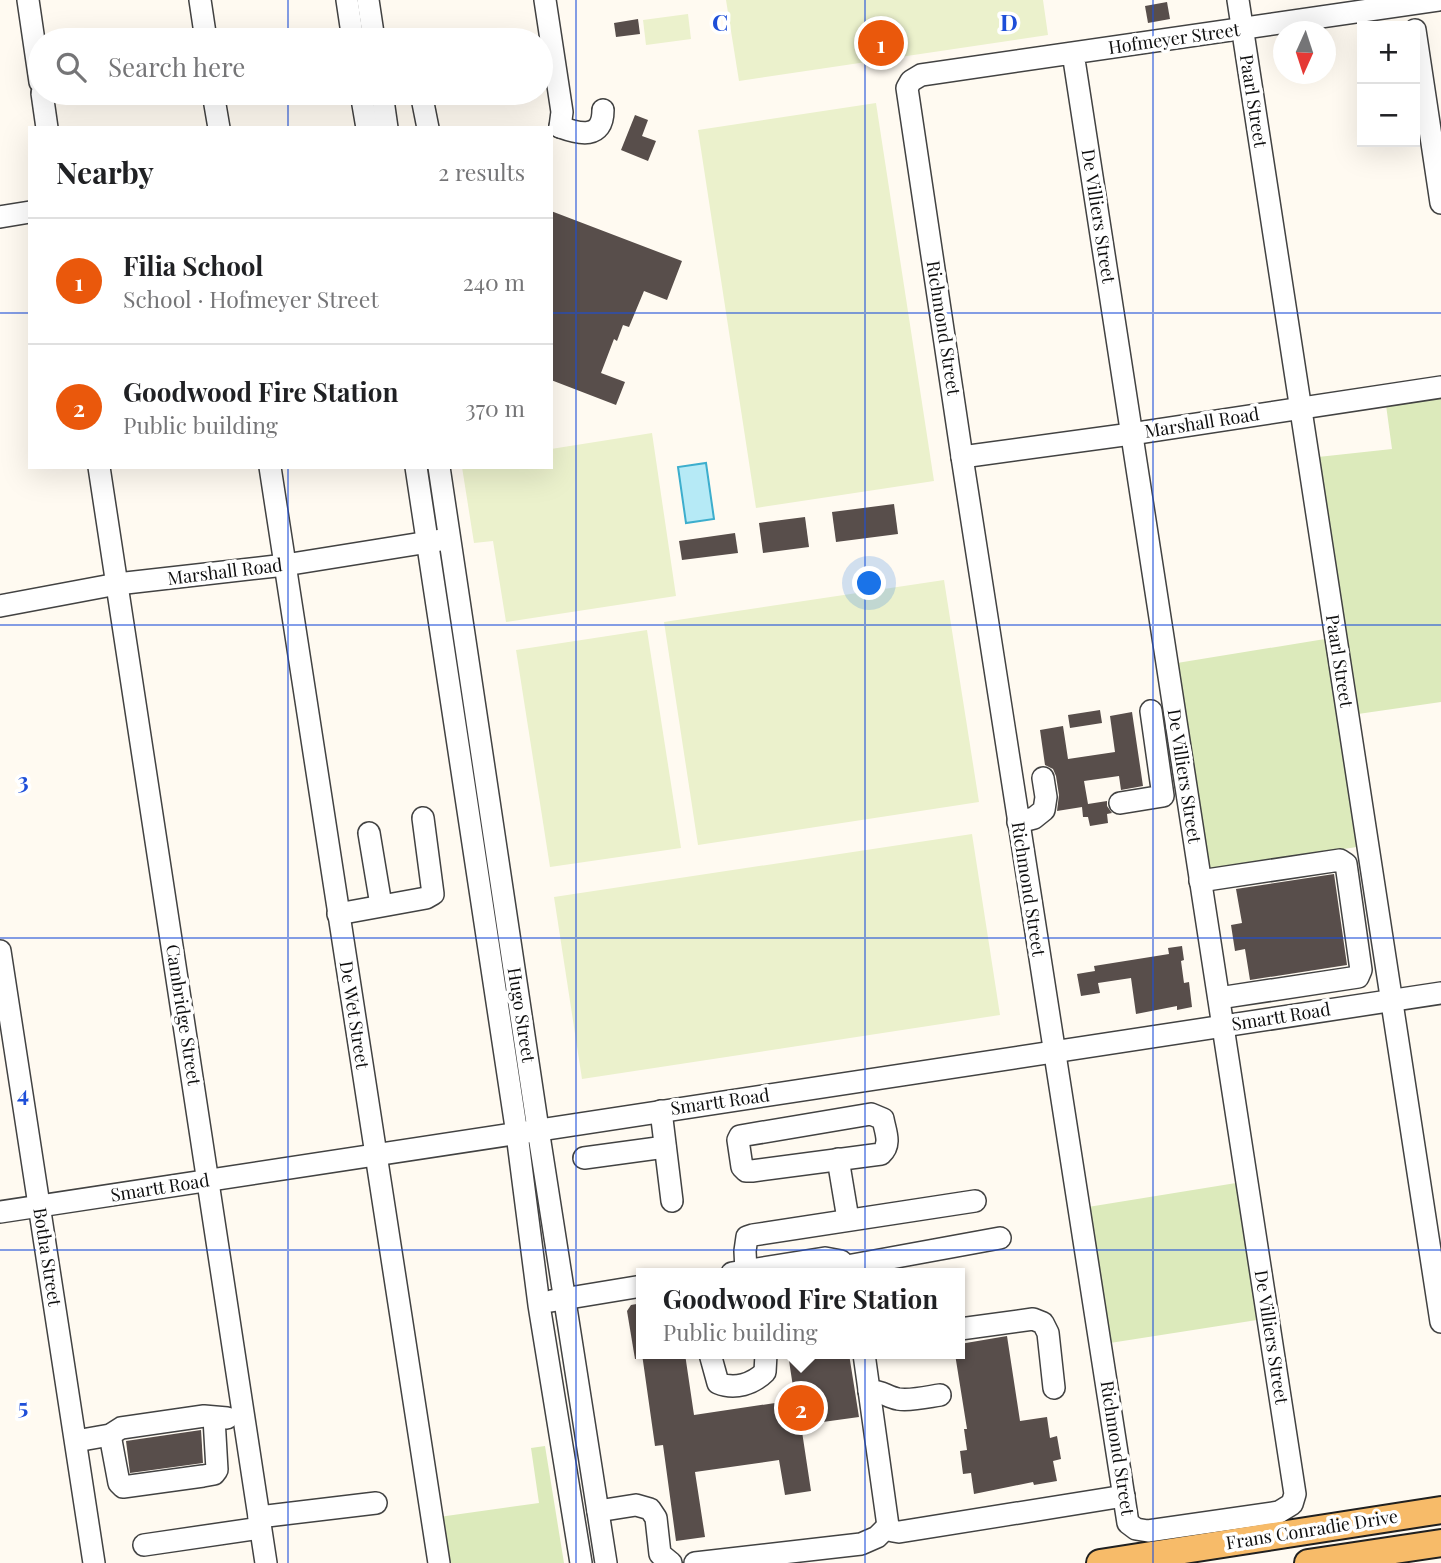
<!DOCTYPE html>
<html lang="en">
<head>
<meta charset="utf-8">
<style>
  :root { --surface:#fff; --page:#f2f2f2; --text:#202124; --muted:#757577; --line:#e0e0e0; --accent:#ea580c }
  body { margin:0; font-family:"Playfair Display",serif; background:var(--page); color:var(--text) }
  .controls { position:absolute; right:21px; top:21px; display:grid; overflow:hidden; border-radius:0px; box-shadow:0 7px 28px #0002 }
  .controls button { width:63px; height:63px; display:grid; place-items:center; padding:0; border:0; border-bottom:2px solid var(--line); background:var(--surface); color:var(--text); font:35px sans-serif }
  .compass { position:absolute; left:1273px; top:21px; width:63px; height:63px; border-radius:50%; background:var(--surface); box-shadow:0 7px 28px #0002; rotate:183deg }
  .you { position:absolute; left:870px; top:584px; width:24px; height:24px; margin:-18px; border:5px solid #fff; border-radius:50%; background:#1a73e8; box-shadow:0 0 0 10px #1a73e833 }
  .badge { display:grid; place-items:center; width:46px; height:46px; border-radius:50%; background:var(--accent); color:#fff; font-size:23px; font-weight:700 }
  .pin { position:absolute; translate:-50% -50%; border:4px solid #fff; box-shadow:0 2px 7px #0006 }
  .popup { position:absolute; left:636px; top:1268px; width:329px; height:91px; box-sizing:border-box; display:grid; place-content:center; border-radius:0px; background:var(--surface); filter:drop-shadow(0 2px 5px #0005); font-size:23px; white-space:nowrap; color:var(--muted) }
  .popup b { font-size:26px; color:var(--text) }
  .popup::after { content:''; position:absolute; left:50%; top:100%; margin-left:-14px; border:14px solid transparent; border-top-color:var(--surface) }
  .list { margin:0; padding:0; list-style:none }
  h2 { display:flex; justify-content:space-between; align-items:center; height:91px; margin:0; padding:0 28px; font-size:30px }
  h2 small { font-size:23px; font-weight:400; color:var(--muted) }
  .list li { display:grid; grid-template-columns:46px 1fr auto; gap:21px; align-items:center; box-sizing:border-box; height:126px; padding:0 28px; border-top:2px solid var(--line) }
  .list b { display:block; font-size:26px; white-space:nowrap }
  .list p { margin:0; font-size:23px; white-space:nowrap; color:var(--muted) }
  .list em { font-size:23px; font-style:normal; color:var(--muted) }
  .icon { flex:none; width:38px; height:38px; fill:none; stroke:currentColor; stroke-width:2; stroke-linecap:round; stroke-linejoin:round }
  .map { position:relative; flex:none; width:1441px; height:1563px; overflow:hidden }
  .search { position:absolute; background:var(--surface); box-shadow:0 7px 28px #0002; left:28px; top:28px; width:525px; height:77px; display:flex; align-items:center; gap:18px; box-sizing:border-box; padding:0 24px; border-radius:38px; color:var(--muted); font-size:26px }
  .panel { position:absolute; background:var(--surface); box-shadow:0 7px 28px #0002; left:28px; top:126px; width:525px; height:343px; border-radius:0px }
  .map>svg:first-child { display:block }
</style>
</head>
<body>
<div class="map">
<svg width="1441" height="1563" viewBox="0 0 1441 1563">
  <rect width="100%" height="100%" fill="#fffaf1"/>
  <!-- green -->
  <g fill="#dceabb">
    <path d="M1441,397V702L1358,714L1318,457L1392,449L1386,405Z"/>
    <path d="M1325,639L1357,847L1209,869L1177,663Z"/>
    <path d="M1236,1183L1257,1320L1110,1343L1088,1207Z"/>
    <path d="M545,1446L564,1563H447L439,1517L539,1503L531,1448Z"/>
  </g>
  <!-- pitch -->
  <g fill="#ebf1cc">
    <path d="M726,0H1043L1048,35L739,81Z"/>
    <path d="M688,14L691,39L646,45L643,20Z"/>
    <path d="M876,103L934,481L756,508L698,130Z"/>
    <path d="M652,433L676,596L506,622L493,541L474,543L462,467H551V449Z"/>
    <path d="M944,580L979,802L698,845L664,622Z"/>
    <path d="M647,630L681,848L550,867L516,650Z"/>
    <path d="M972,834L1000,1015L582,1079L554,897Z"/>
  </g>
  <!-- water -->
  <path fill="#b6eaf6" stroke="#3daecd" stroke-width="2" d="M706,463L714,519L686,523L678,467Z"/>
  <!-- building -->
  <g fill="#584e4b">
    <path d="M1167,2L1170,19L1148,23L1145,6Z"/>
    <path d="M638,19L640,34L616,37L614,23Z"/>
    <path d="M635,115L648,120L642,136L656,141L648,161L621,150Z"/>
    <path d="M551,211L682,261L667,300L644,291L629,327L623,325L617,341L614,339L601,373L625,382L616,405L551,380Z"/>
    <path d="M894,504L898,534L836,542L832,512Z"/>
    <path d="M805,517L809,547L763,553L759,523Z"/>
    <path d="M735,533L738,553L682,560L679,541Z"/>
    <path d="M1100,710L1102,723L1070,728L1068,715Z"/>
    <path d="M1132,712L1143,786L1121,790L1119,776L1084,781L1088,804L1107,801V806L1112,813L1107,814L1108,823L1090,826L1088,817H1083L1082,807L1057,811L1059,795L1056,776L1053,769L1045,765L1040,730L1063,726L1068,759L1115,752L1110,716Z"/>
    <path d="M1334,874L1347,965L1250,980L1245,949L1235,951L1231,925L1242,923L1236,889Z"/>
    <path d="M1182,946L1184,960L1181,961L1184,983L1189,982L1192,1007L1177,1010V1006L1136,1014L1131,978L1098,983L1100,993L1081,996L1077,974L1095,971L1094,966L1169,954L1168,948Z"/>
    <path d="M642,1303V1359H635L627,1311L631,1305Z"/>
    <path d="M1007,1336L1020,1421L1047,1417L1050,1438L1057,1436L1061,1459L1053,1461L1057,1481L1034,1485L1033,1482L974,1494L971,1473L963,1474L960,1451L967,1450L964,1429H967L955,1354H960V1344Z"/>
    <path d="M642,1354H685L694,1415L795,1400L788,1354H849L859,1417L801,1425L811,1491L785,1495L779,1460L695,1472L705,1537L676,1541L663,1445L655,1446Z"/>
    <path d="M201,1430L203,1463L130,1473L126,1441Z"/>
  </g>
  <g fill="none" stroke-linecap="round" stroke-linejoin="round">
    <!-- minor casing -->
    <g stroke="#424242" stroke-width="24">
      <g id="minor">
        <path d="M28,0L40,82"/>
        <path d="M200,0L206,40"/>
        <path d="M347,0L353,40"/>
        <path d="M368,0L374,40"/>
        <path d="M545,0L562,112L560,127"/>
        <path d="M1238,0L1441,1322"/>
        <path d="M1415,30L1441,203"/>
        <path d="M1073,53L1295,1494L1292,1504L1279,1512L1148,1531L1136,1529L1128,1523L962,457L907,88L911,81L921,75L1438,0"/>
        <path d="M42,93L47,128"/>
        <path d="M213,93L219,128"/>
        <path d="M361,93L367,128"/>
        <path d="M382,93L387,128"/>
        <path d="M421,93L428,128"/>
        <path d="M560,127C579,134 603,140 603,110"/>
        <path d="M0,217L30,212"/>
        <path d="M962,457L1131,434L1441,387"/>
        <path d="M99,467L266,1563"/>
        <path d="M270,467L439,1563"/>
        <path d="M416,467L517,1134L539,1305L581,1563"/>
        <path d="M439,467L538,1129L606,1563"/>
        <path d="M0,606L117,584L285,565L441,540"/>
        <path d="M1120,803L1163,796L1151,711"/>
        <path d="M1018,822L1034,818L1044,810L1046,797L1043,778"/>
        <path d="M369,833L381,905"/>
        <path d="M1200,881L1340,860L1346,864L1361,970L1358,977L1219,998"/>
        <path d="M338,914L426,898L433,894L423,818"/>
        <path d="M0,951L94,1563"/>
        <path d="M661,1111L672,1201"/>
        <path d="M871,1114L883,1119C885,1131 892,1144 881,1154L752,1171H746L742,1167L738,1140L740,1136Z"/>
        <path d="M584,1158L665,1147"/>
        <path d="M838,1159L848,1219"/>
        <path d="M0,1212L1441,993"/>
        <path d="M847,1266L1000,1238"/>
        <path d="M746,1271L745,1251L747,1237L753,1235L975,1201"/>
        <path d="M732,1273L825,1258L841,1261L852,1273"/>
        <path d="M551,1301L642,1286"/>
        <path d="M960,1329L1033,1319L1043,1323L1048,1333L1054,1388"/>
        <path d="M710,1354L718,1383C735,1390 753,1384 765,1372L766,1354"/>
        <path d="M864,1354L888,1526L893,1531L899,1532L1124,1496"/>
        <path d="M869,1391C881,1390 887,1397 898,1399C911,1401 927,1397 940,1395"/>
        <path d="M110,1435L119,1483L123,1487L203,1476L214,1474L217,1470L214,1418"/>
        <path d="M76,1441L110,1435L121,1428L204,1416L227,1418"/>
        <path d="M598,1511L636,1505L650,1509L656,1518L660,1554L671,1563"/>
        <path d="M259,1517L376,1503"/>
        <path d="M144,1545L260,1528"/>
        <path d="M695,1563L861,1544L877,1537L888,1526"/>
      </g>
    </g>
    <!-- major casing -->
    <g stroke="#202020" stroke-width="30">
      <g id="major">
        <path d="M1100,1563L1441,1510"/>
        <path d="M1308,1563L1441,1543"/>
      </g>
    </g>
    <!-- minor -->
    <use href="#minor" stroke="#fff" stroke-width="21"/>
    <!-- major -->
    <use href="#major" stroke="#f7bb69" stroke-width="26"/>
  </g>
  <!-- grid -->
  <path fill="none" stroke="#1d4ed8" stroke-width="2" stroke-opacity="0.55" d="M288,0V40M576,0V1563M865,0V1563M1153,0V1563M288,93V128M0,313H30M551,313H1441M288,467V1563M0,625H1441M0,938H1441M0,1250H1441"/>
  <g text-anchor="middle" stroke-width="7" stroke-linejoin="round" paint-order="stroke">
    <!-- street labels -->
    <g font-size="18" fill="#0f0f0f" stroke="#fff">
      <text transform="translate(1174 39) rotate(-8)" y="6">Hofmeyer Street</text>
      <text transform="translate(1253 101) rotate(81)" y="6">Paarl Street</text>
      <text transform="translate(1098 216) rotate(81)" y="6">De Villiers Street</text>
      <text transform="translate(943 328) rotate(81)" y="6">Richmond Street</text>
      <text transform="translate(1202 423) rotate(-9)" y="6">Marshall Road</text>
      <text transform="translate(225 572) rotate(-7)" y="6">Marshall Road</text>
      <text transform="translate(1339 661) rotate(81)" y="6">Paarl Street</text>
      <text transform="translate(1184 776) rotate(81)" y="6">De Villiers Street</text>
      <text transform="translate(1028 889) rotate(81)" y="6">Richmond Street</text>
      <text transform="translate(183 1015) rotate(81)" y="6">Cambridge Street</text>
      <text transform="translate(354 1015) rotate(81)" y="6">De Wet Street</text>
      <text transform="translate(521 1015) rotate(81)" y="6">Hugo Street</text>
      <text transform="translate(1281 1017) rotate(-9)" y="6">Smartt Road</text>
      <text transform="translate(720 1102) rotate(-8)" y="6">Smartt Road</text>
      <text transform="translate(160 1188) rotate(-9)" y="6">Smartt Road</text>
      <text transform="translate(47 1257) rotate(81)" y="6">Botha Street</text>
      <text transform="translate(1271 1337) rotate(81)" y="6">De Villiers Street</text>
      <text transform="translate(1117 1448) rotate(81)" y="6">Richmond Street</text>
      <text transform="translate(1312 1530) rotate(-9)" y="6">Frans Conradie Drive</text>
    </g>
  </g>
  <g font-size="23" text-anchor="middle" font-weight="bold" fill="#1d4ed8" stroke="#fff" stroke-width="7" stroke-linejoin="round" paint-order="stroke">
    <text x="720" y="31">C</text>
    <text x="1009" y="31">D</text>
    <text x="23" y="789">3</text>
    <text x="23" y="1102">4</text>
    <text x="23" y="1415">5</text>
  </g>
</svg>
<div class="controls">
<button>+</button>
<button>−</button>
</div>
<svg class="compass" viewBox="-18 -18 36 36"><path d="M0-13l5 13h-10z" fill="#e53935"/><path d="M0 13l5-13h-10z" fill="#757577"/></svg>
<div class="you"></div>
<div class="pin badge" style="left:881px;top:43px">1</div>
<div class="pin badge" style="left:801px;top:1408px">2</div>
<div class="popup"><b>Goodwood Fire Station</b>Public building</div>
<div class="search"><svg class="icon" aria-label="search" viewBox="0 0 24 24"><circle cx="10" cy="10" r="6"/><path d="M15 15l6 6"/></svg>Search here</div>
<section class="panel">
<h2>Nearby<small>2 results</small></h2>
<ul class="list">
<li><span class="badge">1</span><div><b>Filia School</b><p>School · Hofmeyer Street</p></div><em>240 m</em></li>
<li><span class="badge">2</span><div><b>Goodwood Fire Station</b><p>Public building</p></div><em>370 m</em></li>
</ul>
</section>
</div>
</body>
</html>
